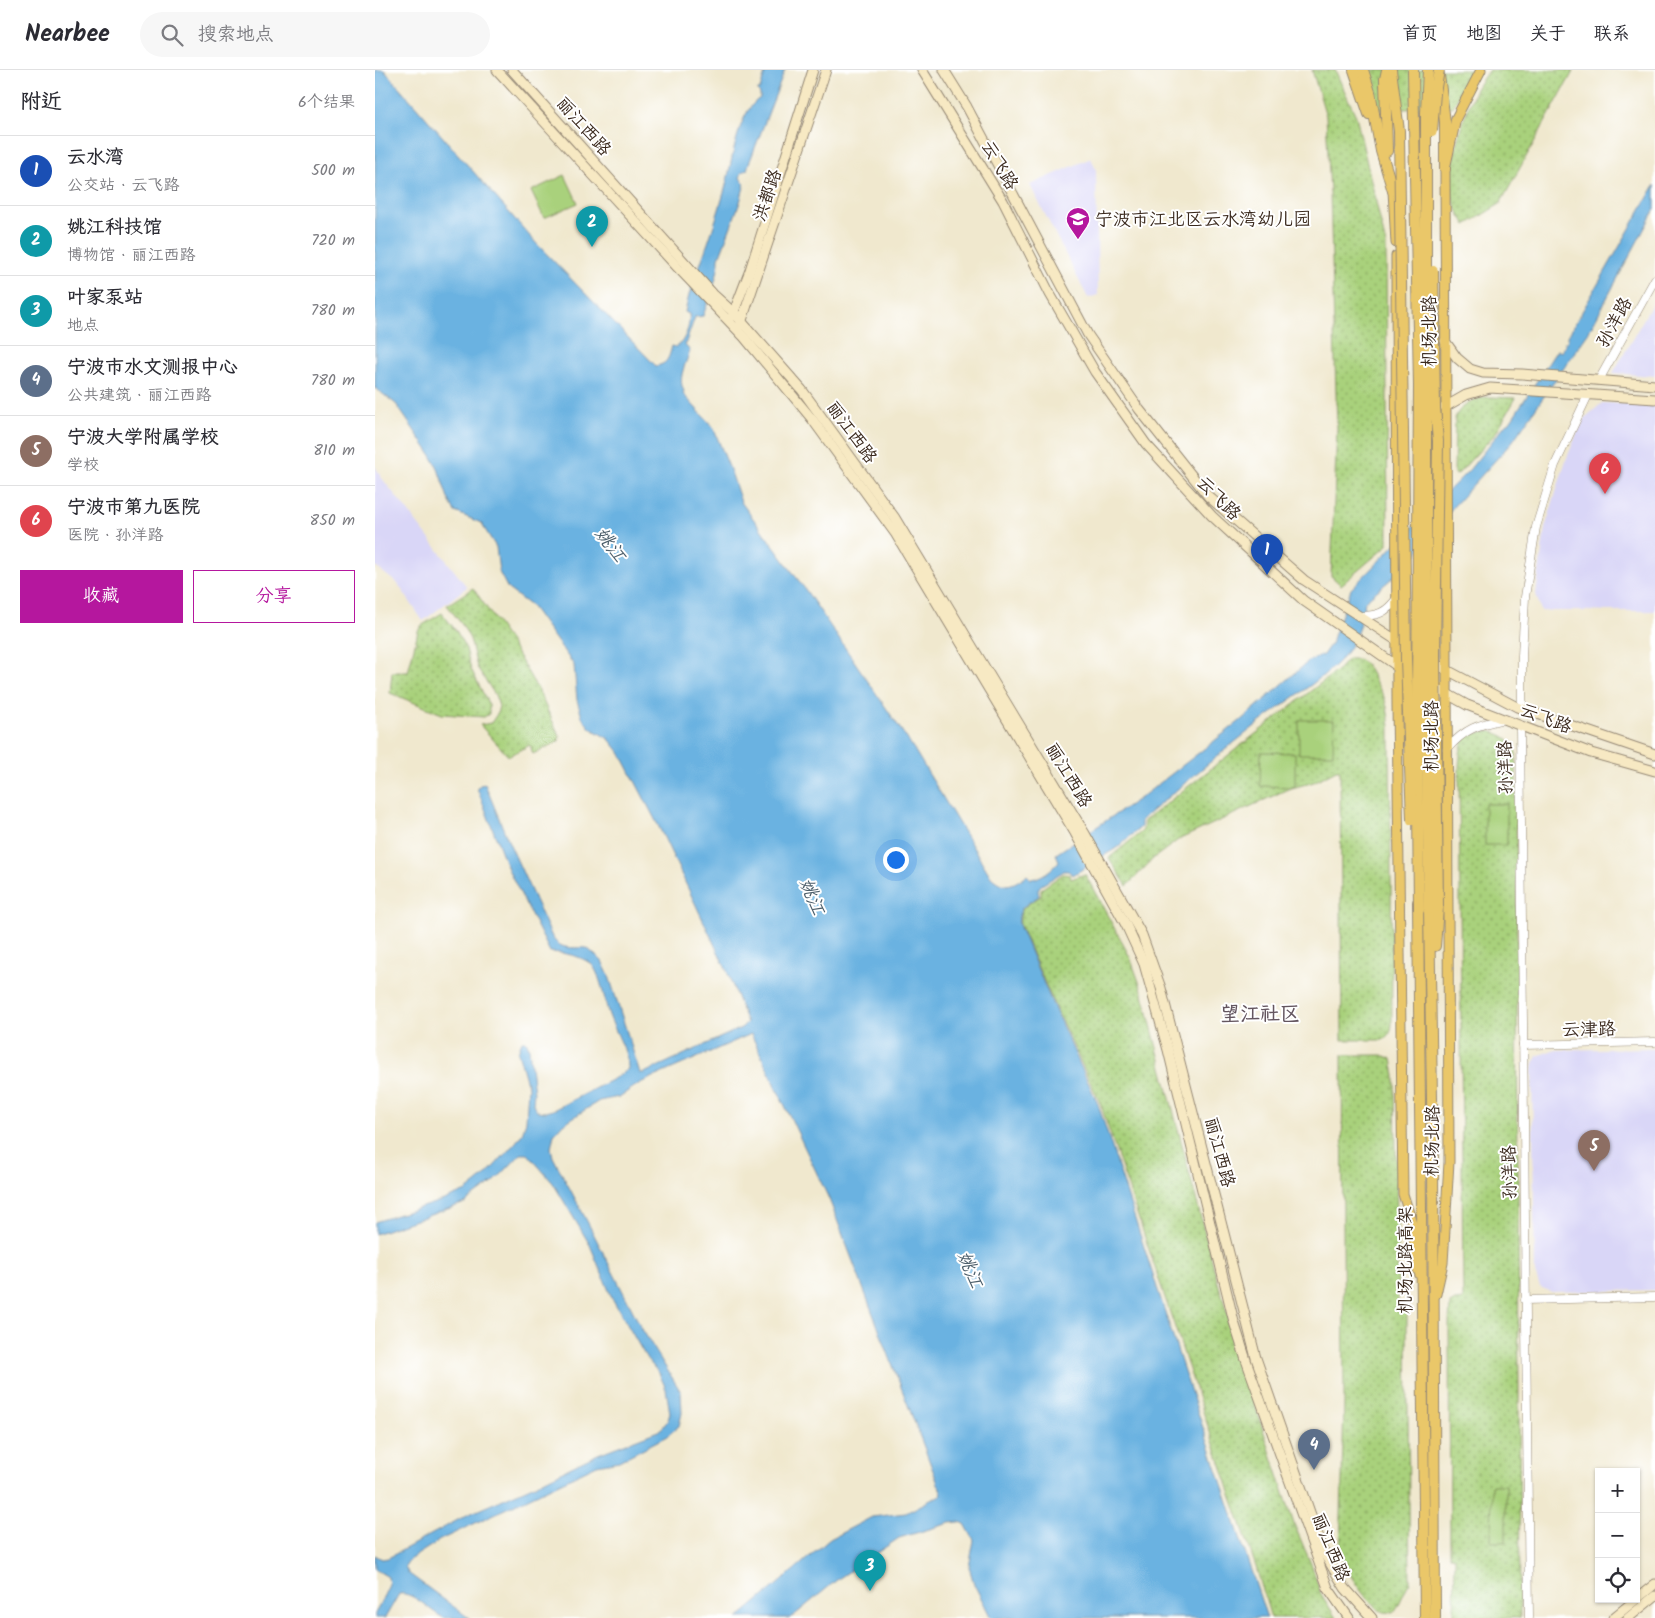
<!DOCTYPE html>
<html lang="zh">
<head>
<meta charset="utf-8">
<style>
  :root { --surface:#fff; --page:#f7f7f7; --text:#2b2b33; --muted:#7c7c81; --line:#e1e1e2; --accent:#b5179e }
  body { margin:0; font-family:Kalam,"LXGW WenKai TC",sans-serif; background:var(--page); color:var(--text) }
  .controls { position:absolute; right:15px; bottom:15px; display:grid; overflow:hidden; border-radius:0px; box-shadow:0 1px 4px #0004 }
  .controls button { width:45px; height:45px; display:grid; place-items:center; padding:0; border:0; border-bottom:1px solid var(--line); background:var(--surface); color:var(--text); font:25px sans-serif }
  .you { position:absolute; left:520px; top:789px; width:18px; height:18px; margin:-12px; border:4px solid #fff; border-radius:50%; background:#1a73e8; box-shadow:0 0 0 8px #1a73e833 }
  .badge { display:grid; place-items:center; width:32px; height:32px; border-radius:50%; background:var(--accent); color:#fff; font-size:16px; font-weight:700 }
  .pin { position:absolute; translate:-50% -41px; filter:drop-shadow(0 1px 2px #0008) }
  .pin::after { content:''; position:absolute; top:26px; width:18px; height:15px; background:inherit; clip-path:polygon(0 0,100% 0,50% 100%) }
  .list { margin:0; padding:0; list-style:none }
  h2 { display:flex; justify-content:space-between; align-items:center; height:65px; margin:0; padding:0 20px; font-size:21px }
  h2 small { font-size:16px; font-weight:400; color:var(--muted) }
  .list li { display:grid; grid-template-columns:32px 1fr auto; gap:15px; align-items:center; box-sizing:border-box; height:70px; padding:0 20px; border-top:1px solid var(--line) }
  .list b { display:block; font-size:19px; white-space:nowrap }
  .list p { margin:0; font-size:16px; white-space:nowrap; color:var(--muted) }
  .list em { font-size:16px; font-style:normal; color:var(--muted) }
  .actions { display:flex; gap:10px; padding:15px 20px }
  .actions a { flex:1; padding:11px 0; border:1px solid var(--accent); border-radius:0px; text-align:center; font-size:18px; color:var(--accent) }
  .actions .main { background:var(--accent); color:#fff }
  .icon { flex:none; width:28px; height:28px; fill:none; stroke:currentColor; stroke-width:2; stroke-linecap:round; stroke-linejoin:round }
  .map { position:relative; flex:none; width:1280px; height:1548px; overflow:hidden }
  header { display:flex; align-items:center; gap:30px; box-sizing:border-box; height:70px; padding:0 25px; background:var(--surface); border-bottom:1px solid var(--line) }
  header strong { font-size:24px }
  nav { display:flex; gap:28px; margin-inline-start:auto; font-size:18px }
  .search { width:350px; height:45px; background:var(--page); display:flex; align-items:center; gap:12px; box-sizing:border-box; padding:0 18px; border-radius:28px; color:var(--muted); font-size:19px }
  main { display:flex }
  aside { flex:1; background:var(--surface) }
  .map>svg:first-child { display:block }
</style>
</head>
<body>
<header>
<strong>Nearbee</strong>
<div class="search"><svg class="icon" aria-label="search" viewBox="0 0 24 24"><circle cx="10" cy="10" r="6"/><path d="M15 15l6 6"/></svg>搜索地点</div>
<nav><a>首页</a><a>地图</a><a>关于</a><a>联系</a></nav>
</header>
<main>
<aside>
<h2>附近<small>6个结果</small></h2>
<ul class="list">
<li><span class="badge" style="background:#1a4fb4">1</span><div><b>云水湾</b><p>公交站 · 云飞路</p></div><em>500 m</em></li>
<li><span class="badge" style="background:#0f9aa8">2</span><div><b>姚江科技馆</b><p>博物馆 · 丽江西路</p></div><em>720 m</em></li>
<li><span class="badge" style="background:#0f9aa8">3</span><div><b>叶家泵站</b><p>地点</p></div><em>780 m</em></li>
<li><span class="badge" style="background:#5c6f8a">4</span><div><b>宁波市水文测报中心</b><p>公共建筑 · 丽江西路</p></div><em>780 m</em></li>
<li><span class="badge" style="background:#8d6e63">5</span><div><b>宁波大学附属学校</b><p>学校</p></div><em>810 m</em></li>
<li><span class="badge" style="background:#e0444e">6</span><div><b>宁波市第九医院</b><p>医院 · 孙洋路</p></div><em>850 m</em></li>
</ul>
<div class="actions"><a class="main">收藏</a><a>分享</a></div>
</aside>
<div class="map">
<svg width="1280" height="1548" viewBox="0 0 1280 1548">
  <defs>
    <pattern id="green-dots" width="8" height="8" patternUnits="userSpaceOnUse" patternTransform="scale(1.25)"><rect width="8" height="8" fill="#a9d17b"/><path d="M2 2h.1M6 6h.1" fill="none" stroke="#8baa64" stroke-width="1.8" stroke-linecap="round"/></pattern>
  </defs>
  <rect width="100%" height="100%" fill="#fff"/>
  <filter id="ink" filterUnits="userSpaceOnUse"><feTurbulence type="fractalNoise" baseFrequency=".02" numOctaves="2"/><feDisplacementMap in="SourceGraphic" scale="10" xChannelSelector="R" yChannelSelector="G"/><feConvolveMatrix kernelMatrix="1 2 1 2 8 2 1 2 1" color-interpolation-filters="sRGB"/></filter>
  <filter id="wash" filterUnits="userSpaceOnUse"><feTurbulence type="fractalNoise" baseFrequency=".0096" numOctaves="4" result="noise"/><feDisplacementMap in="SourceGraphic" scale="20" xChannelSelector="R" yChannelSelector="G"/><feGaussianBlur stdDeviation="1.12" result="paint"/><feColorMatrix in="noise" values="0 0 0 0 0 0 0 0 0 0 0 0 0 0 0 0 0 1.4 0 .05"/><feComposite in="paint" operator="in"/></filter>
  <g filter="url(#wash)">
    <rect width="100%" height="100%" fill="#f0e8ce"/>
    <!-- built -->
    <g fill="#d9d6f7">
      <path d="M716,88L721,100L723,225L713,228L655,115Z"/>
      <path d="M1280,229V306L1238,303Z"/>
      <path d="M1227,333L1280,334V541H1166L1161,524L1170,458L1191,390L1203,361L1211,347Z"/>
      <path d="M0,396L6,407L92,517L48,551L23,514L0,496Z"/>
      <path d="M1280,978V1220L1177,1222L1165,1217L1160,1203L1157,998L1162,986L1178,980Z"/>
    </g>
    <!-- green -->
    <g fill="url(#green-dots)" stroke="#727e4c">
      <path d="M937,0H960L981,46L1011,175L1013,475L966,515L956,506L962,358L955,123L951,46Z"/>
      <path d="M984,0H1097L1078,37L1003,40Z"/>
      <path d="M1114,0H1199L1125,134L1091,155C1087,148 1082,142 1080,135C1068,107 1086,53 1098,26C1101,17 1108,8 1114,0Z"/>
      <path d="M1115,327L1141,328L1120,364L1082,405L1079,404L1080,348C1087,333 1099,328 1115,327Z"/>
      <path d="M98,518L136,573L163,620L184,665V671L158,684L155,675L133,686L105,655L116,653L122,644L124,636L120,625L102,597L95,569L88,556L72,535Z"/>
      <path d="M67,543L82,562L91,579L96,599L114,635V644L109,647L67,644L15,623L17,602H33L43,561L46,556Z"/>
      <path d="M973,589H983L991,594L1009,627L1012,637L1015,656L1017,954C1016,962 1015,967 1007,970H967L965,700H961L939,712L913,719L803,770L779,788L752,816L734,788L765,763L768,760L769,751L774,747L964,599Z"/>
      <path d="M1115,661C1130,666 1136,668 1141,684L1145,1548H1079L1080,1487L1075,1486L1074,1253L1075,1234L1080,1231L1088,1230L1084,697C1086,670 1086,664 1115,661Z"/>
      <path d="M688,804L695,805L696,809L710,804L755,887L767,920L841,1206L878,1329L919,1454L937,1496L946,1524L961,1548H896L881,1497L851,1410L725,1033L682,941L645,855C643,837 652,835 666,826V819Z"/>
      <path d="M967,985H1007L1017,989L1020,1006L1023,1234L1032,1245V1257L1035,1512C1028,1522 1026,1534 1018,1543C1014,1542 1009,1543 1006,1541C992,1534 969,1498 965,1483L969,1333Z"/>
    </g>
    <!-- pitch -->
    <g fill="#a9d17b" stroke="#727e4c">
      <path d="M190,105L203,133L169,148L156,121Z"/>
      <path d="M924,650H959L958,684H924Z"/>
      <path d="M886,682L920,683V717L885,716Z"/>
      <rect x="1110" y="734" width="22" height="41"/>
      <path d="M1117,1415H1131V1472H1116Z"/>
    </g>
    <!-- water -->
    <path fill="#6ab2e1" stroke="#526e80" d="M0,0H9L161,173L281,296C293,294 294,287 297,276L301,277C310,272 316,254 314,244L310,242L314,225C327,190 340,155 350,119C357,94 362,42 385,28V24L382,21L385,19L391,0H410L373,96L372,100L367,102L365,108L370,113L365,132L344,188C345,202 333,231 328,246L320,247L310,275L315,281C311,294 302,308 309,321L308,324L338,357L356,402L366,432L430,519L537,676L616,807C630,820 638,815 652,805L656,809C666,808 678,799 684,791L681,784L768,726L865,651L934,591L948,585L957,572L976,519L1095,399L1130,355L1135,352L1182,280L1186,282L1193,269V266L1280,115V139L1212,265L1137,372L1078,437L1034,494L990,531C988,550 980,572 968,587C944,613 911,631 884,653C844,684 805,717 766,750V757L738,781L733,783L698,805L693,801H689L665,816L663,820L664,826C651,835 642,837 644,855L681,942L723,1034L807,1295L892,1548H616L599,1514L594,1497L599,1470L590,1454L584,1452L575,1453L524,1468L463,1509L416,1548H363L455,1469L497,1447L531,1443L567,1424L454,1129L376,964L265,1013L244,1027L224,1031L188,1054L179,1064L176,1078L178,1087L213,1153L267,1259L306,1322L307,1343L304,1356L292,1366L244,1391L222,1395L65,1470L34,1490L30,1496L33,1503L94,1548C87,1548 77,1548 70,1548C57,1544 39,1521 24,1524L10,1548H0V1544L14,1515L13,1507L0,1499V1485L7,1489L13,1488L92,1445L160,1415L223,1384L283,1361L288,1357L293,1350L295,1343L291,1319L284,1303L272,1289L237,1228L215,1175L178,1113L153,1084H146L119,1112L90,1133L0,1164V1152L69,1130L91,1121L111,1105L141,1072L147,1064L151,1051L153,1017L143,982L147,971H151L154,978L159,1023L158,1034L162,1041L170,1042L178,1040L240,1008L253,999C254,983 240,962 234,945C230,933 225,901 216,894C205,885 188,883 175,882L133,799L102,718L105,715L110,714L132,768L177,867C186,881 197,877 212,878L227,891L234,906L265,1003H269L366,958L372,953L352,901L285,759L246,684L234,669L215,658L207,647L202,630L199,595L157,537L133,519L124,502L121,477L106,453L80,442L73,428L62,396L54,382L21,334L0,318Z"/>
  </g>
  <g filter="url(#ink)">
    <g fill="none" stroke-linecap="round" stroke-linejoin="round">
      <!-- tertiary casing -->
      <g stroke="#968976" stroke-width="9">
        <g id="tertiary">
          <path d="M1224,310L1280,209"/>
          <path d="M984,546C1003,546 1011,543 1022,528"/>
          <path d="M1147,638V586L1150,527L1161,457L1180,395L1213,325"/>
          <path d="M1145,655L1154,1548"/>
          <path d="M1072,679C1091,658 1102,655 1129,649"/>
          <path d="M1148,975L1280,972"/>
          <path d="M1150,1230L1280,1227"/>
        </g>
      </g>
      <!-- secondary casing -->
      <g stroke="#968976" stroke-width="11">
        <g id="secondary">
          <path d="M122,0L303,198L369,267L437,349L520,463L700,763L751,855L769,894L793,980L859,1252L871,1290L953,1518L974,1548"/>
          <path d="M137,0L338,224L359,243L427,320L520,448L709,762L767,865L786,918L881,1288L950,1485L970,1518L997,1548"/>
          <path d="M547,0L628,131L675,224L720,302L771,374L837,446L929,531L1022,596L1092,635L1216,683L1280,701"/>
          <path d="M569,0L592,37L713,265L764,339L833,426L929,510L1027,574"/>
          <path d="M357,247L375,200L438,0"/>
          <path d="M365,256L451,0"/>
          <path d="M1070,271L1082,288L1095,299L1108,303L1147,304L1280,315"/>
          <path d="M1070,337L1091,325L1115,318L1280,329"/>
          <path d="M1055,591L1142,637L1280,684"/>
          <path d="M1238,1548L1280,1514"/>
          <path d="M1253,1548L1280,1526"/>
        </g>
      </g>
      <!-- primary casing -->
      <g stroke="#968976" stroke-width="11">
        <g id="primary">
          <path d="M1018,121L1021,173"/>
          <path d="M1021,186L1022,635L1028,1124L1038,1156L1040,1192L1045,1205"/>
          <path d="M1061,1224L1068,1193L1074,1092L1070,99L1081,48L1106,0"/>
        </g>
      </g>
      <!-- trunk casing -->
      <g stroke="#968976" stroke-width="12">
        <g id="trunk">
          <path d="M979,0L994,44"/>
          <path d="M988,0L995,22L1006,81L1018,121"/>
          <path d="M1012,0L1010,9L1012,81"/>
          <path d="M1016,0L1024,61"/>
          <path d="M1064,5L1070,52V99"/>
          <path d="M1043,832L1050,1548"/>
          <path d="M1054,839L1058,1092L1060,1548"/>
          <path d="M1060,876L1063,837"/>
        </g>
      </g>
      <!-- tertiary -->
      <use href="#tertiary" stroke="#fff" stroke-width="8"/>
      <!-- secondary -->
      <use href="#secondary" stroke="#f7e9c3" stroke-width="9"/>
      <!-- primary -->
      <use href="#primary" stroke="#eac769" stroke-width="9"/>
      <!-- trunk -->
      <use href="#trunk" stroke="#eac769" stroke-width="10"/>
      <!-- trunk-bridge casing -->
      <g stroke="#968976" stroke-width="12" stroke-linecap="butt">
        <g id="trunk-bridge">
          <path d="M1038,0L1044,316L1042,630L1044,840"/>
          <path d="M1053,0L1051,43V590L1054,839"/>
          <path d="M1024,61L1031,589L1037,750"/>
          <path d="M1057,61L1060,23L1064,0"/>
          <path d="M1058,201L1060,338L1063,371L1060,585L1063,837"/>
        </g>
      </g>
      <!-- trunk-bridge -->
      <use href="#trunk-bridge" stroke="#eac769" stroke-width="10"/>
    </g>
  </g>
  <!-- icons -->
  <defs>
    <g id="school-pin" transform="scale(1.25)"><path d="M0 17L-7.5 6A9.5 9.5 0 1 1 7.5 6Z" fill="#b5179e" stroke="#fff"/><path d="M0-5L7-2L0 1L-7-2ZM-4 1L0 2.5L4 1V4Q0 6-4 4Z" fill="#fff"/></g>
  </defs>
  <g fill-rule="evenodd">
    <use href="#school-pin" x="703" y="149"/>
  </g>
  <g text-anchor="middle" stroke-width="4" stroke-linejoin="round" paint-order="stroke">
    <!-- street labels -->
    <g font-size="18" fill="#3b2a1e" stroke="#fff">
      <text transform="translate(209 56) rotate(48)" y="6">丽江西路</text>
      <text transform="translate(625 95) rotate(59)" y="6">云飞路</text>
      <text transform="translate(392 125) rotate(-71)" y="6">洪都路</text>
      <text transform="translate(1239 252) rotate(-61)" y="6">孙洋路</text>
      <text transform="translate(1054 261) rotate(-90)" y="6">机场北路</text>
      <text transform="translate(477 362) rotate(54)" y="6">丽江西路</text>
      <text transform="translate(844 428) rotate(45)" y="6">云飞路</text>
      <text transform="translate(1171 648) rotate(21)" y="6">云飞路</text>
      <text transform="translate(1056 666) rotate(-90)" y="6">机场北路</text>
      <text transform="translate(1130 697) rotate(-91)" y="6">孙洋路</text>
      <text transform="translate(694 705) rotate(59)" y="6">丽江西路</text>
      <text transform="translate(1214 959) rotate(-1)" y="6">云津路</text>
      <text transform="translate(1057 1071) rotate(-89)" y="6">机场北路</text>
      <text transform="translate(845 1082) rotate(75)" y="6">丽江西路</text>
      <text transform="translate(1134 1102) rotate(-91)" y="6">孙洋路</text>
      <text transform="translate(1030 1190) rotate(-90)" y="6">机场北路高架</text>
      <text transform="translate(956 1477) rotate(68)" y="6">丽江西路</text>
    </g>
    <!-- poi labels -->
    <g font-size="18" fill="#3b2a1e" stroke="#fff" text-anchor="start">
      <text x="720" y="155">宁波市江北区云水湾幼儿园</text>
    </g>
    <!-- water labels -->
    <g font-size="19" font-style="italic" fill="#4e606c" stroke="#fff">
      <text transform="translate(236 474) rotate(53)" y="7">姚江</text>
      <text transform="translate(438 826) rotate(67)" y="7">姚江</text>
      <text transform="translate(596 1199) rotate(67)" y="7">姚江</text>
    </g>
    <!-- quarter labels -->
    <g font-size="20" font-weight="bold" fill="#645660" stroke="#fff">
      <text x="885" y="950">望江社区</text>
    </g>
  </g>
</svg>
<div class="controls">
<button>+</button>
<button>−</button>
<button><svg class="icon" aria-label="locate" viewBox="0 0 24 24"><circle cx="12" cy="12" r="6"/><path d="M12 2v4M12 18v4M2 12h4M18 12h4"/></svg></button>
</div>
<div class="you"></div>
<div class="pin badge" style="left:892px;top:505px;background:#1a4fb4">1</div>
<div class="pin badge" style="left:217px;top:177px;background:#0f9aa8">2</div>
<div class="pin badge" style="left:495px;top:1521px;background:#0f9aa8">3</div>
<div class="pin badge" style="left:939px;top:1400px;background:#5c6f8a">4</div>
<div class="pin badge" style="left:1219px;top:1101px;background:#8d6e63">5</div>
<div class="pin badge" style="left:1230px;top:424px;background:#e0444e">6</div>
</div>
</main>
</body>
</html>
